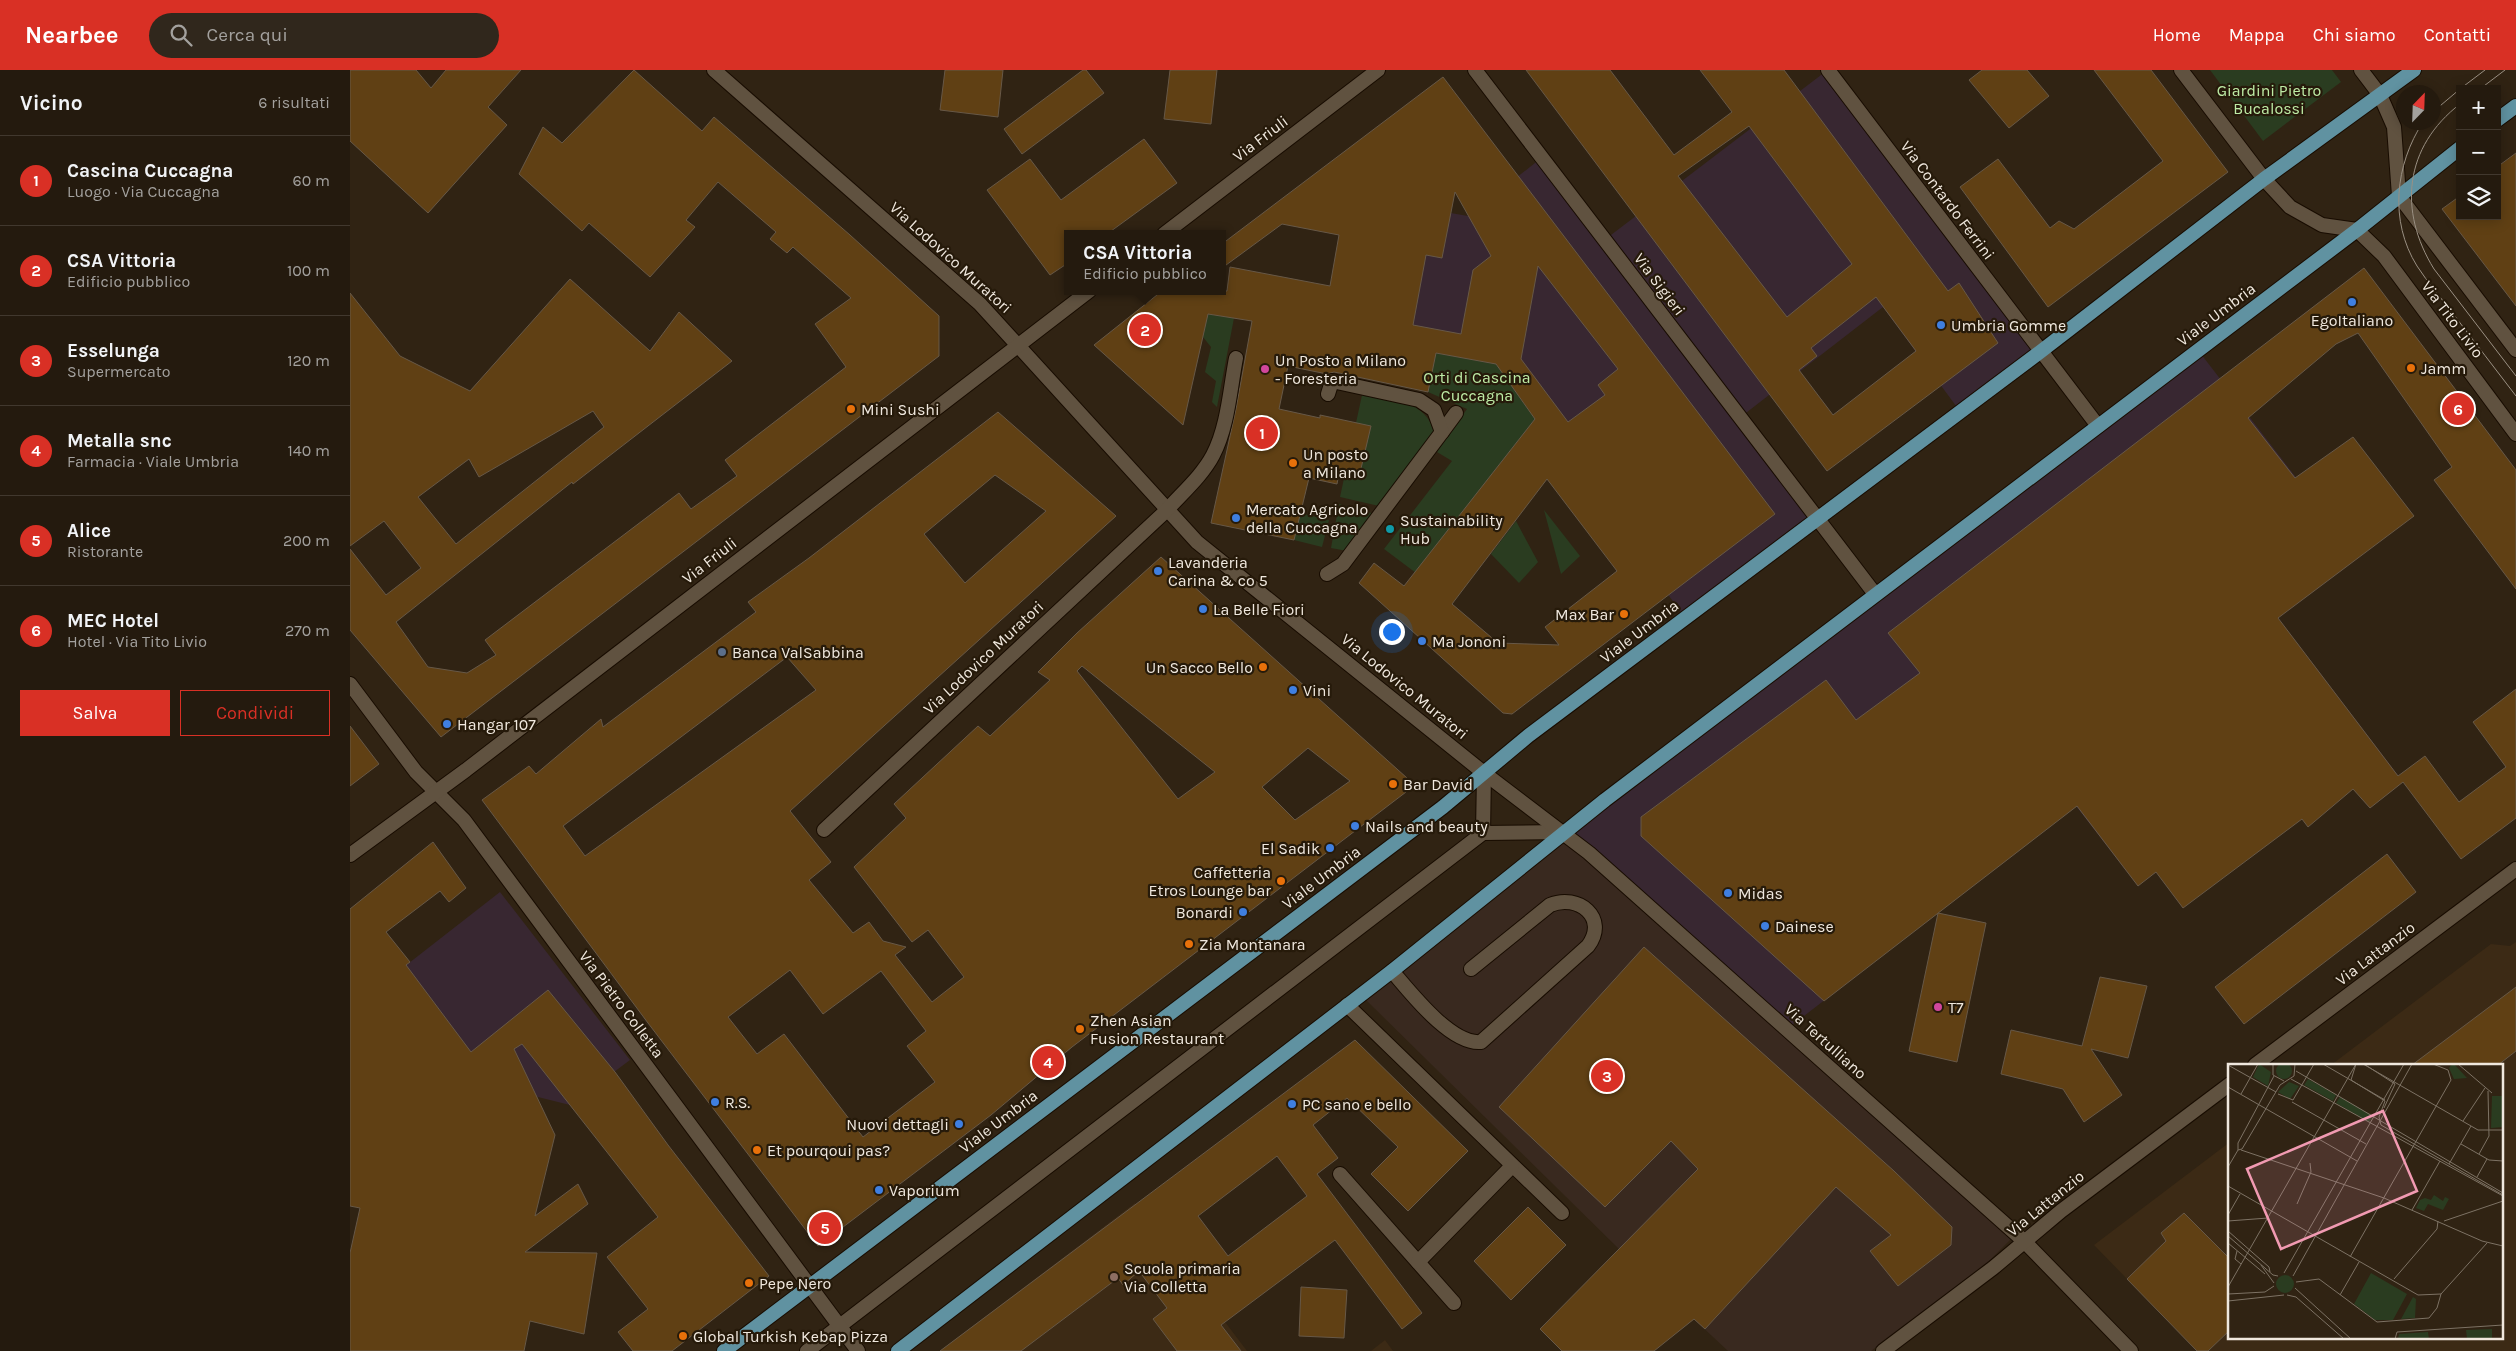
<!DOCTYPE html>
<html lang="it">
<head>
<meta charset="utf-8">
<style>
  :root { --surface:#241a0e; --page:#30271c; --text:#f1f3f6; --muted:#a3a19e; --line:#41382e; --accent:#d93025 }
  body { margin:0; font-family:Karla,sans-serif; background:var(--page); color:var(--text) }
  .controls { position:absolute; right:15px; top:15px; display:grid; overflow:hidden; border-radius:0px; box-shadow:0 2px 12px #0003 }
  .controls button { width:45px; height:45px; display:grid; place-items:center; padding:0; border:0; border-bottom:1px solid var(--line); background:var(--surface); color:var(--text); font:25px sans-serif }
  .compass { position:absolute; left:2046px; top:15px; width:45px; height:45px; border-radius:50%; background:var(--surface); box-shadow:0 2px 12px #0003; rotate:23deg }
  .you { position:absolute; left:1041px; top:561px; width:18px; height:18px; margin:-12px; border:4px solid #fff; border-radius:50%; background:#1a73e8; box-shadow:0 0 0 8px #1a73e833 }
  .badge { display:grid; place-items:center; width:32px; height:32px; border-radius:50%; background:var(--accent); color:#fff; font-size:16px; font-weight:700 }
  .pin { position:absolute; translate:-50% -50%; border:2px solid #fff; box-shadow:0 1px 5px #0006 }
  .popup { position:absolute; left:714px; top:160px; width:162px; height:65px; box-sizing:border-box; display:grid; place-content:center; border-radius:0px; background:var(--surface); filter:drop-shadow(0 1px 4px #0005); font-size:16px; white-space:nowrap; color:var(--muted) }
  .popup b { font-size:19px; color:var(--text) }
  .popup::after { content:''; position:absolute; left:50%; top:100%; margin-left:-10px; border:10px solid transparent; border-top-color:var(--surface) }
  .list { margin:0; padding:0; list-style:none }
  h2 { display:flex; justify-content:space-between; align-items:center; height:65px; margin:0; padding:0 20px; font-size:21px }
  h2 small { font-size:16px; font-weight:400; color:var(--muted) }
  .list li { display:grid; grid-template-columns:32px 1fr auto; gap:15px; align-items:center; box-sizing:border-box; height:90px; padding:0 20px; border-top:1px solid var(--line) }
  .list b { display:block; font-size:19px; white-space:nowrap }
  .list p { margin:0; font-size:16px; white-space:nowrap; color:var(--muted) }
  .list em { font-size:16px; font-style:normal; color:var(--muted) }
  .actions { display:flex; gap:10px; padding:15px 20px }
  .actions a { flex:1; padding:11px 0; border:1px solid var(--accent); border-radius:0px; text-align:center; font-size:18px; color:var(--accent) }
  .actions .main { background:var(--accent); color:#fff }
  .icon { flex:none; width:28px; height:28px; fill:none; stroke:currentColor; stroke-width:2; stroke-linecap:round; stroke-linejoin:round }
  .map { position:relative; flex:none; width:2166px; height:1281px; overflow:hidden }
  header { display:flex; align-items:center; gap:30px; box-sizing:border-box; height:70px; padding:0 25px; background:var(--accent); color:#fff }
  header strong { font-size:24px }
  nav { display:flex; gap:28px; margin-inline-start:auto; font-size:18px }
  .search { width:350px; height:45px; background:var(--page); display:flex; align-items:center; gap:12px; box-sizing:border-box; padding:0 18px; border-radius:28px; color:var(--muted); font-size:19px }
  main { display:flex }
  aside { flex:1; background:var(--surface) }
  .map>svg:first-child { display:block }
</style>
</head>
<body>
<header>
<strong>Nearbee</strong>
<div class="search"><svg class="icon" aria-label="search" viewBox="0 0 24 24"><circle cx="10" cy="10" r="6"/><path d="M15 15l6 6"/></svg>Cerca qui</div>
<nav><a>Home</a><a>Mappa</a><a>Chi siamo</a><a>Contatti</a></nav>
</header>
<main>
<aside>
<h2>Vicino<small>6 risultati</small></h2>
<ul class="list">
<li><span class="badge">1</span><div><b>Cascina Cuccagna</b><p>Luogo · Via Cuccagna</p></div><em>60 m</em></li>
<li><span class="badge">2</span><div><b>CSA Vittoria</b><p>Edificio pubblico</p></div><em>100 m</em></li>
<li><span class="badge">3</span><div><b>Esselunga</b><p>Supermercato</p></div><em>120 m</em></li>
<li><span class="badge">4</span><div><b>Metalla snc</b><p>Farmacia · Viale Umbria</p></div><em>140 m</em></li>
<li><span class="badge">5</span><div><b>Alice</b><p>Ristorante</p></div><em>200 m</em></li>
<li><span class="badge">6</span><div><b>MEC Hotel</b><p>Hotel · Via Tito Livio</p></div><em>270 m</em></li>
</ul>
<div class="actions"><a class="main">Salva</a><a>Condividi</a></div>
</aside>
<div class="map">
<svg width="2166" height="1281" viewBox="0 0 2166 1281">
  <rect width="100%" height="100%" fill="#302313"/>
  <!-- commercial -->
  <path fill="#39291f" d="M1214,767L1236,784L1661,1169L1639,1191L1521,1281H1378L1269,1179L1015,929Z"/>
  <!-- industrial -->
  <g fill="#382731">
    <path d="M1475,2L1689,281L1609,340L1533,237L1392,346L1257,168Z"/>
    <path d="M1190,89L1464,449L1334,546L1146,294L1003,268L1037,132L1118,146Z"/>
    <path d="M1851,284L2008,488L1928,548L2053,712L2020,738L2004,719L1934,725L1923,712L1788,816L1726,736L1441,956L1219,761Z"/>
    <path d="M150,822L280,990L220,1035L140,1015L0,939Z"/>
  </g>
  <!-- built -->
  <g fill="#3c2a15">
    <path d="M2166,872V1281H1847L1744,1175L1880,1072V1267H2152V995H1981L2141,874L2160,876Z"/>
    <path d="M785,1133L897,1281H590Z"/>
    <path d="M1035,1270L1043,1281H1021Z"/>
  </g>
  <!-- green -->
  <g fill="#2a3c20">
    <path d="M1860,0H1982L1991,12L1913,71Z"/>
    <path d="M904,240L1003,268L1146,294L1185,349L1066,503L1034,479L1102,391L1087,382L1117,339L1078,322L1082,302L900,264Z"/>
    <path d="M856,244L884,248L867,337L862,332L866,311L855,302L861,277L853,267Z"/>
    <path d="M1012,325C1043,331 1077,329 1085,365L1029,436L990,427Z"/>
    <path d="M989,434L1025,444L997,481L981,478Z"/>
    <path d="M1194,440L1230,486L1211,504Z"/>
    <path d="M950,443L979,450L972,477L944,470Z"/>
    <path d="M1166,451L1188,492L1169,513L1141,484Z"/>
  </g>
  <!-- building -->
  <g fill="#604014" stroke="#675847" fill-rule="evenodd">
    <path d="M0,0H66L81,18L96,0H171L138,37L157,55L78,143L0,71Z"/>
    <path d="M284,0L352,61L364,47L500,165L589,246V286L91,667L0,560V479L36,525L71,498L34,451L0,476V223L50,286L120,321L220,209L300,281L329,242L382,291L223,414L222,412L46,552L78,597L117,603L146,585L135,570L329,423L341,439L387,406L375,390L496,297L465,254L501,228L443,177L437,183L420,169L426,162L368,112L336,150L345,157L300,207L239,153L232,161L169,104L193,57L212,73ZM243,341L254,357L106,474L68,427L119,389L129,407Z"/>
    <path d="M595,0H653L648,47L590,40Z"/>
    <path d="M733,0H736L754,23L672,84L654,59Z"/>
    <path d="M820,0H867L861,54L814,49Z"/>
    <path d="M1176,0H1260L1324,85L1382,42L1350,0H1434L1598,221L1609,213L1648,273L1477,401ZM1399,56L1502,194L1437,247L1328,106ZM1526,227L1566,281L1483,345L1449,300L1467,286L1461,278Z"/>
    <path d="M1632,0H1677L1699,26L1659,58L1619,10Z"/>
    <path d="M1744,0H1801L1878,102L1698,237L1610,117L1648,89L1700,158L1709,151L1724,159L1813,91Z"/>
    <path d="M1093,7L1425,444L1162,644L1153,643L1009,513L1024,493L1054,516L1185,349L1146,294L1086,283L1078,322L984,302L977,304L938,296L929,339L970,348V345L1021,356L1009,407L989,403L987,414L959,408L944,470L861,453L886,339L902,251L858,244L833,355L744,275L812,221H877L880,197L980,216L989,165L932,154L872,198V174ZM1105,122L1141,186L1123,200L1111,264L1063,255L1076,185L1092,188ZM1188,196L1268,299L1248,315L1255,325L1218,352L1171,289ZM1197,409L1267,501L1195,557L1209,575L1148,573L1102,534Z"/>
    <path d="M794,69L827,113L757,164H718V193L700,205L637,120L680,89L711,130Z"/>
    <path d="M2166,83V236L2092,139L2110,126V146H2147V97Z"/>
    <path d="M2014,198L2166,400V519L2084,410L2102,397L2008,263L1986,274L1898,348L1945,408L2003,367L2064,446L1928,548L2048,706L2075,686L2109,732L2156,697L2123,652L2166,619V748L2111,789L2053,712L2020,738L2003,719L1958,757L1952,749L1833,838L1806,802L1788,816L1727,736L1474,931L1291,766V747L1476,610L1506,650L1570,603L1538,563Z"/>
    <path d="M648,342L766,446L440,741L481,792L459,810L503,863L519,852L533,871L556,877L545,885L582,932L614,907L578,860L562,872L504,797L556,748L544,734L628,656L640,666L700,610L688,602L727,563L811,487L1057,708L1056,722L722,977L641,1045L468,1176L298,953L132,730L179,696L186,704L251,649L253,657L406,542L398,532L459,488ZM645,405L696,441L615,513L574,464ZM437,587L466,620L235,786L213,756ZM732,596L865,702L828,729L727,601ZM958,678L1000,711L945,750L912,717ZM440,900L473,944L531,901L576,961L557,976L585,1012L513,1067L434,964L407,984L378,947Z"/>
    <path d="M0,656L29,694L0,716Z"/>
    <path d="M83,772L116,818L99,832L90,821L36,862L60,892L56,895L121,982L198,920L265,1002L318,1075L419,1206L322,1281H283L268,1262L298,1239L257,1187L308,1147L172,974L164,979L205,1065L185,1146L228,1114L238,1134L175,1182L247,1183L234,1264L180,1251L174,1281H0V1183L10,1138L0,1136V839Z"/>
    <path d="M2037,784L2066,822L1894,954L1865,917Z"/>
    <path d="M1588,843L1636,853L1607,992L1559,981Z"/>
    <path d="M1294,877L1544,1101L1602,1157L1601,1175L1548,1216L1520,1181L1541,1165L1486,1117L1355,1259L1344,1249L1304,1281H1212L1190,1259L1348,1099L1321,1071L1255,1137L1149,1037Z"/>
    <path d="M1750,907L1797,916L1778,988L1741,979L1772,1025L1734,1052L1713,1019L1651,1004L1661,960L1732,976Z"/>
    <path d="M2166,917V981L2148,995H2062Z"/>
    <path d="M1005,970L1118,1081L1058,1141L1021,1104L1048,1077L997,1028L963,1055L988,1088L967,1104L1072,1243L1052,1259L985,1170L871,1255L891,1281H827L803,1249L817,1238L789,1201L773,1215L768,1208L671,1281H590ZM927,1086L957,1126L878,1186L848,1146Z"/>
    <path d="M1178,1137L1216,1175L1161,1230L1124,1191Z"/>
    <path d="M1834,1143L1880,1189V1260L1858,1281H1847L1777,1209L1816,1171L1811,1163Z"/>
    <path d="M951,1217L997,1220L994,1268L949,1266Z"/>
  </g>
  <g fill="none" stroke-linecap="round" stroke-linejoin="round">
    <!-- service casing -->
    <g stroke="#180c01" stroke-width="16">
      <g id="service">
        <path d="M1133,763L1134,703"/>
        <path d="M1042,901C1061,923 1101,975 1131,972L1238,876C1259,848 1228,823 1200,835L1121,899"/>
        <path d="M997,935L1212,1143"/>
        <path d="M990,1104L1104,1233"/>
        <path d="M1068,1192L1162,1096"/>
        <path d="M457,1281L1133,763L1213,762"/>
      </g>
    </g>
    <!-- pedestrian casing -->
    <g stroke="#180c01" stroke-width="16">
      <g id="pedestrian">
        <path d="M1092,362L1106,343"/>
        <path d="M977,504L993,494L1092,362L1084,340L1069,330L982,311L978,324"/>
      </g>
    </g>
    <!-- minor casing -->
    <g stroke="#180c01" stroke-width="16">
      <g id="minor">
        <path d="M364,0L630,234L847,472L1134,703L1239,783L1674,1171L1781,1281"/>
        <path d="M1125,0L1525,524"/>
        <path d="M1478,0L1748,356"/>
        <path d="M1831,0L1914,109L1940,137L1972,155L2007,160L2034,186L2166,364"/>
        <path d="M2011,0L2030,25L2044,57L2049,126L2166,280"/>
        <path d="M814,164L1028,0"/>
        <path d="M0,614L66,702L114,750L508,1281"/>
        <path d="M474,760L816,441C832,423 852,406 863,385C878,356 880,319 886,288"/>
        <path d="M0,785L116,700L739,221"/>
        <path d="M1905,995L2166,799"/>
        <path d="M1533,1281L1643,1198L1711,1141L1880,1014"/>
      </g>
    </g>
    <!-- primary casing -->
    <g stroke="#180c01" stroke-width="16">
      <g id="primary">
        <path d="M2147,50L2166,36"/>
        <path d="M374,1281L1093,737L1178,666L1690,282L1914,109L2064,0"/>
        <path d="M548,1281L1042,901L1255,730L2007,160L2110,78"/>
      </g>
    </g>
    <!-- service -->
    <use href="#service" stroke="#605240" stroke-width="14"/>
    <!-- pedestrian -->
    <use href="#pedestrian" stroke="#605240" stroke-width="14"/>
    <!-- minor -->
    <use href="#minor" stroke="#605240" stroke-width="14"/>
    <!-- primary -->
    <use href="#primary" stroke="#6092a1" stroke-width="14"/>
    <!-- tram -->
    <g stroke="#9a9083" stroke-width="1">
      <path d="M2110,19L2135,0"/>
      <path d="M2130,19L2155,0"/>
      <path d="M2110,34C2054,77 2048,141 2084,199L2166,306"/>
      <path d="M2084,41L2110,19"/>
      <path d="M2073,52C2045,95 2039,151 2067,196C2078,213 2092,229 2104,245C2125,272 2145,299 2166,326"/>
    </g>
  </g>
  <!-- markers -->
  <g fill="#3f7fe0" stroke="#261a0a" stroke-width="2">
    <circle cx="2002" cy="232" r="5"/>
    <circle cx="1591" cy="255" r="5"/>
    <circle cx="886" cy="448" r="5"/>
    <circle cx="808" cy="501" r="5"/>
    <circle cx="853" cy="539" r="5"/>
    <circle cx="1072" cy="571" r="5"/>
    <circle cx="943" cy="620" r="5"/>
    <circle cx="97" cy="654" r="5"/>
    <circle cx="1005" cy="756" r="5"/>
    <circle cx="980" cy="778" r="5"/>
    <circle cx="1378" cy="823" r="5"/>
    <circle cx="893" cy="842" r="5"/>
    <circle cx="1415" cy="856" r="5"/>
    <circle cx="365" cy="1032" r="5"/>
    <circle cx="942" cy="1034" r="5"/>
    <circle cx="609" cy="1054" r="5"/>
    <circle cx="529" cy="1120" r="5"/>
  </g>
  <g fill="#e8710a" stroke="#261a0a" stroke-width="2">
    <circle cx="2061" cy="298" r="5"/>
    <circle cx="501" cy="339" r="5"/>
    <circle cx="943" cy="393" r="5"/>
    <circle cx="1274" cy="544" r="5"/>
    <circle cx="913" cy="597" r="5"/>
    <circle cx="1043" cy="714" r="5"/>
    <circle cx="931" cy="811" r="5"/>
    <circle cx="839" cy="874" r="5"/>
    <circle cx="730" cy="959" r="5"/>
    <circle cx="407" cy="1080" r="5"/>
    <circle cx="399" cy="1213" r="5"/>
    <circle cx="333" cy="1266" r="5"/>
  </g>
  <g fill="#d1479c" stroke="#261a0a" stroke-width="2">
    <circle cx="915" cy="299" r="5"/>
    <circle cx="1588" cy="937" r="5"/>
  </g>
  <circle fill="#0f9aa8" stroke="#261a0a" stroke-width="2" cx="1040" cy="459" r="5"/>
  <circle fill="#5c6f8a" stroke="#261a0a" stroke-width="2" cx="372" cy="582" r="5"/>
  <circle fill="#8d6e63" stroke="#261a0a" stroke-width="2" cx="764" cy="1207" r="5"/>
  <g text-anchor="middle" stroke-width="4.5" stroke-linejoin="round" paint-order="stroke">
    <!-- park labels -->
    <g font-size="16" fill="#beeca6" stroke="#261a0a">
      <text x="1919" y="26">Giardini Pietro<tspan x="1919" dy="18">Bucalossi</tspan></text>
      <text x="1127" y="313">Orti di Cascina<tspan x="1127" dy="18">Cuccagna</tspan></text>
    </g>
    <!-- street labels -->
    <g font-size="16" fill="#f0e8de" stroke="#261a0a">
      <text transform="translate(910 68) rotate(-37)" y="6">Via Friuli</text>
      <text transform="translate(1598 130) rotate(53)" y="6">Via Contardo Ferrini</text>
      <text transform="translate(601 187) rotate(42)" y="6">Via Lodovico Muratori</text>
      <text transform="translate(1310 214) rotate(53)" y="6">Via Sigieri</text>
      <text transform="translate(1866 244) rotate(-37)" y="6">Viale Umbria</text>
      <text transform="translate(2103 249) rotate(53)" y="6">Via Tito Livio</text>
      <text transform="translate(359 490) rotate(-38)" y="6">Via Friuli</text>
      <text transform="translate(1289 561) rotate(-37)" y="6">Viale Umbria</text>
      <text transform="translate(633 587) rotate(-43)" y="6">Via Lodovico Muratori</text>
      <text transform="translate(1055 616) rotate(39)" y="6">Via Lodovico Muratori</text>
      <text transform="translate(971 807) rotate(-37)" y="6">Viale Umbria</text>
      <text transform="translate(2025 883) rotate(-37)" y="6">Via Lattanzio</text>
      <text transform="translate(272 934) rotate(53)" y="6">Via Pietro Colletta</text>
      <text transform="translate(1476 971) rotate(42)" y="6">Via Tertulliano</text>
      <text transform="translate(648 1051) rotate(-37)" y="6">Viale Umbria</text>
      <text transform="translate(1695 1133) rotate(-39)" y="6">Via Lattanzio</text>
    </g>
    <!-- poi labels -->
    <g font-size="16" fill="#f0e8de" stroke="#261a0a" text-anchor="start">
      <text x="2002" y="256" text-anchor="middle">EgoItaliano</text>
      <text x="1601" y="261">Umbria Gomme</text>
      <text x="925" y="296">Un Posto a Milano<tspan x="925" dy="18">- Foresteria</tspan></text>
      <text x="2071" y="304">Jamm</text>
      <text x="511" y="345">Mini Sushi</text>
      <text x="953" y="390">Un posto<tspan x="953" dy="18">a Milano</tspan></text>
      <text x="896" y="445">Mercato Agricolo<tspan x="896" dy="18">della Cuccagna</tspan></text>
      <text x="1050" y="456">Sustainability<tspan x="1050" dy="18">Hub</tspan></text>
      <text x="818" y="498">Lavanderia<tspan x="818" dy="18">Carina &amp; co 5</tspan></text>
      <text x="863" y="545">La Belle Fiori</text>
      <text x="1264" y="550" text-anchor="end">Max Bar</text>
      <text x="1082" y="577">Ma Jononi</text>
      <text x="382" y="588">Banca ValSabbina</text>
      <text x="903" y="603" text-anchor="end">Un Sacco Bello</text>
      <text x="953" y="626">Vini</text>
      <text x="107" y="660">Hangar 107</text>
      <text x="1053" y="720">Bar David</text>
      <text x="1015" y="762">Nails and beauty</text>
      <text x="970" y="784" text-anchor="end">El Sadik</text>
      <text x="921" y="808" text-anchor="end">Caffetteria<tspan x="921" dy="18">Etros Lounge bar</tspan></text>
      <text x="1388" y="829">Midas</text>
      <text x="883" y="848" text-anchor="end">Bonardi</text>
      <text x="1425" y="862">Dainese</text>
      <text x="849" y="880">Zia Montanara</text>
      <text x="1598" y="943">T7</text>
      <text x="740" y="956">Zhen Asian<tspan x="740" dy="18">Fusion Restaurant</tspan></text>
      <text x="375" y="1038">R.S.</text>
      <text x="952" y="1040">PC sano e bello</text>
      <text x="599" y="1060" text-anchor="end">Nuovi dettagli</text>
      <text x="417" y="1086">Et pourqoui pas?</text>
      <text x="539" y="1126">Vaporium</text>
      <text x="774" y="1204">Scuola primaria<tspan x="774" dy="18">Via Colletta</tspan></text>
      <text x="409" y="1219">Pepe Nero</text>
      <text x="343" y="1272">Global Turkish Kebap Pizza</text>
    </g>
  </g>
  <!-- overview -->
  <g transform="translate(1878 994)">
    <rect width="275" height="275" fill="#302313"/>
    <path d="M48 7a8 8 0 1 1 16 0a8 8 0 1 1-16 0ZM31,0L43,8L40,22L25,13ZM224,0H226L239,14L226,15L221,4ZM80,15L108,31L105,37L76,21ZM61,18L71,22L62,35L50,28ZM264,32H275V63L263,64ZM112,33L145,52L141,58L108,39ZM206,131L215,137L217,133L221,135L215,146L200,140L196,147L188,144L192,136L197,134L203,136ZM143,209L179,230L165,256H147L126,240ZM48 220a9 9 0 1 1 18 0a9 9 0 1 1-18 0ZM185,233L188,235L187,254L173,255ZM264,265V275H239L238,266ZM200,268L201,275H170L171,270Z" fill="#2a3c20"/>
    <path fill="none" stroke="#7d7264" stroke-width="1" d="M45,0V11L56,17M95,0L157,36M128,0L123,16L157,37L151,53L153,61L275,131M135,0L250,66H275M136,0L167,20L156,44M230,0L264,29M0,1L48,28M68,7L275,129M63,15L275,132M0,23L129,97M13,30L30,0M50,30L65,36L86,0M64,38L138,80M235,57L257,24M233,80L261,96L275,97M10,86V79L46,12M13,86L156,134L254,177L275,182M251,90L261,72L260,27M221,100L243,62M0,103L10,86L14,85L52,21L66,12L67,0M249,113L259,95M0,122L190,231L213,230M69,140L83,108L82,99M184,146L212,97M0,151L12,130M0,157L40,154M216,157L275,137M0,167L41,203L42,208M0,172L45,211L50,212M0,179L37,210M9,187L7,195L13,200M122,193L223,16L220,6L205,0M33,201L46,219M56,209L176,0M65,212L184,0M166,215L209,165L210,157M68,218L91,215L149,258L201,254L209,244L213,230M0,223L128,0M67,224L123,275M0,230L37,228L46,222M213,230L259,179M59,231L68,233L116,275M112,231L131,198M0,237L56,231M167,275L169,268L275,261"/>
    <path fill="#f19ab2" fill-opacity="0.15" stroke="#f19ab2" stroke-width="2.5" d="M155,47L189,127L53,185L19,105Z"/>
    <rect width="275" height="275" fill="none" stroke="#f0e8de" stroke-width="2.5"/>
  </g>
</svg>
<div class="controls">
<button>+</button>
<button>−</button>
<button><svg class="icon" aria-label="layers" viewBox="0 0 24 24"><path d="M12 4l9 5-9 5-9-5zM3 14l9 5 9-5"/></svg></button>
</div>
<svg class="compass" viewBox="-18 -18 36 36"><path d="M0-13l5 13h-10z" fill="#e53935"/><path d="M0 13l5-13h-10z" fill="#a3a19e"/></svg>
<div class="you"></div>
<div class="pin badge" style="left:912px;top:363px">1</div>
<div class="pin badge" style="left:795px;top:260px">2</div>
<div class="popup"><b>CSA Vittoria</b>Edificio pubblico</div>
<div class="pin badge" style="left:1257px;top:1006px">3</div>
<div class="pin badge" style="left:698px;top:992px">4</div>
<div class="pin badge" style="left:475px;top:1158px">5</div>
<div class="pin badge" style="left:2108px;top:339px">6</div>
</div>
</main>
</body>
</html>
